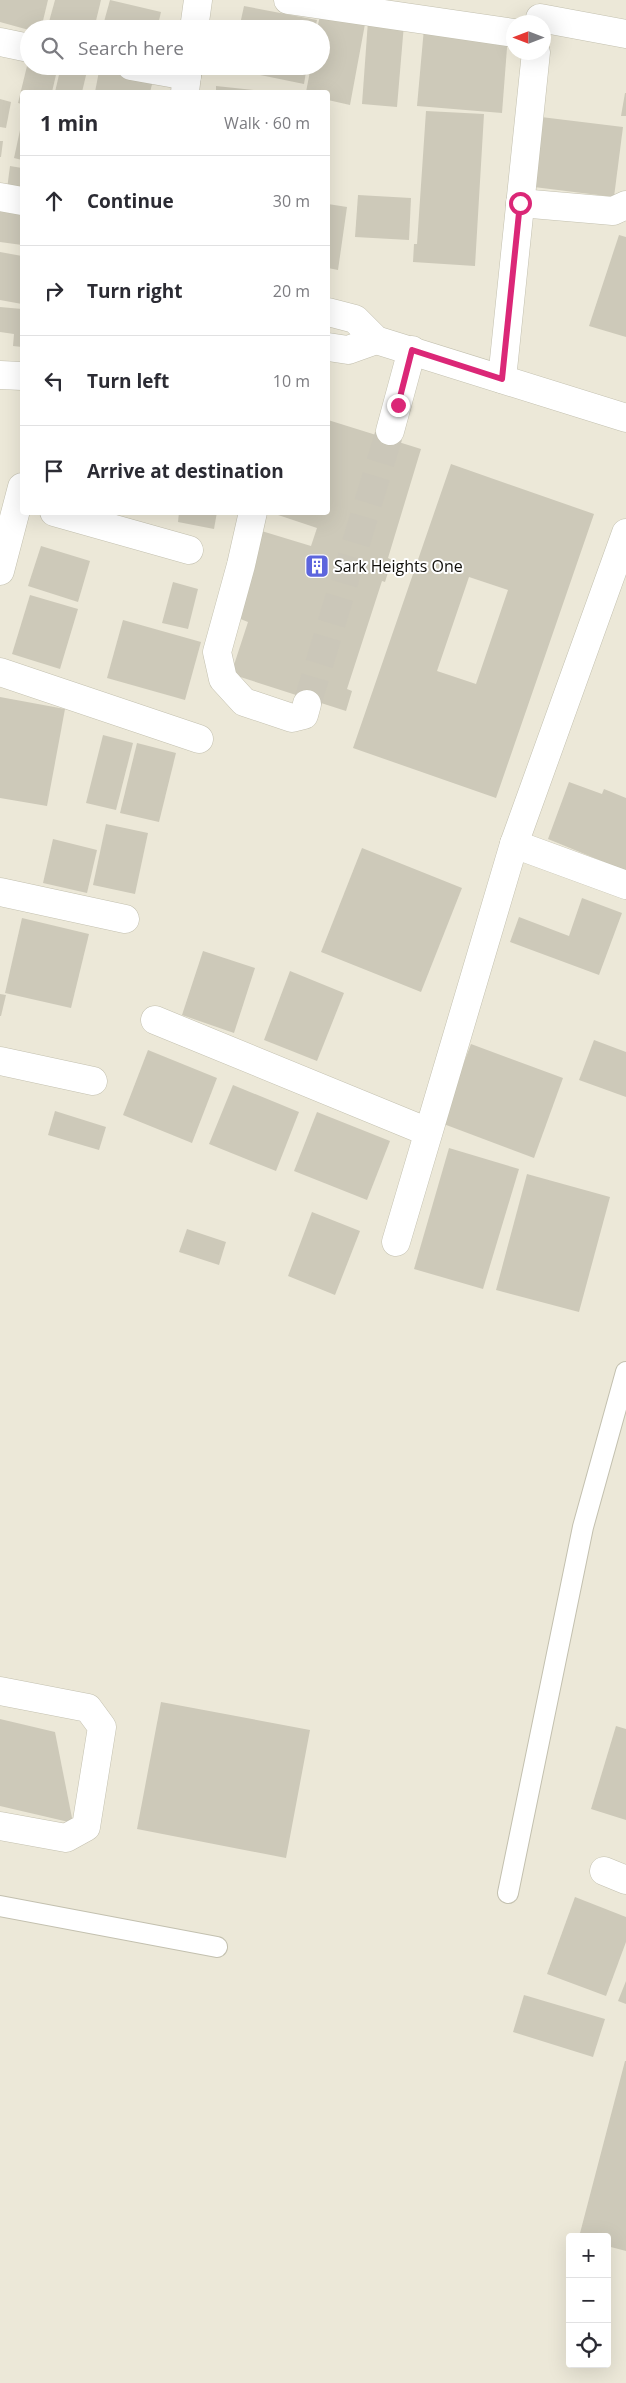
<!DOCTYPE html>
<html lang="en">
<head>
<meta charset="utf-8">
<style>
  :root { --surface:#fff; --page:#f2f2f3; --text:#2b2b33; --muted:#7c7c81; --line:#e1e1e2 }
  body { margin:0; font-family:"Open Sans",sans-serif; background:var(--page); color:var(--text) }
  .controls { position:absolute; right:15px; bottom:15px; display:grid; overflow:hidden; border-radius:5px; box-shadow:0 5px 20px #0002 }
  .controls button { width:45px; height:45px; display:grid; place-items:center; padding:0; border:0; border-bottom:1px solid var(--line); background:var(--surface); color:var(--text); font:25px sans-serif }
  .compass { position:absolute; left:506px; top:15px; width:45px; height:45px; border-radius:50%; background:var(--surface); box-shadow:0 5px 20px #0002; rotate:270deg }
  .stop { position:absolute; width:15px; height:15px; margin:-11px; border:4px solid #db2777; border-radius:50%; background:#fff }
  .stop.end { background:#db2777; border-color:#fff; box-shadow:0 1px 5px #0008 }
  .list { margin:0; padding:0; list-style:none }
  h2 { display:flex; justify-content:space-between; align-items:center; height:65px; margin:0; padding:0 20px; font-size:21px }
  h2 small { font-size:16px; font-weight:400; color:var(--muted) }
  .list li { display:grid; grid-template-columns:32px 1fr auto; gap:15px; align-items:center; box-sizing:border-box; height:90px; padding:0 20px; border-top:1px solid var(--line) }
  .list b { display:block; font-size:19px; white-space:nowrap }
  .list em { font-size:16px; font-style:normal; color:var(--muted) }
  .icon { flex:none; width:28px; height:28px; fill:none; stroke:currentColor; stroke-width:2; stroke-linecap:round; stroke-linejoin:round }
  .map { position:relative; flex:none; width:626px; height:2383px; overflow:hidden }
  .search { position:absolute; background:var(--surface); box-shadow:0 5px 20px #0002; left:20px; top:20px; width:310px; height:55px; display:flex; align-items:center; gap:12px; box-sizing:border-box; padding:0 18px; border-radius:28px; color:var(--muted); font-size:19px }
  .panel { position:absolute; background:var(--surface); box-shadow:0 5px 20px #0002; left:20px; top:90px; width:310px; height:425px; border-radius:5px }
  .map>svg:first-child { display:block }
</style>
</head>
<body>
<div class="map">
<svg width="626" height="2383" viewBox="0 0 626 2383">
  <rect width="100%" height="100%" fill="#ece8d8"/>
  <!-- building -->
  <g fill="#cdc9b9" fill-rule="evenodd">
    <path d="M0,0H48L41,29L29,30L0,22Z"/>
    <path d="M55,0H101L94,29H47Z"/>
    <path d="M110,0L161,12L157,29H102Z"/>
    <path d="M244,6L317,20L315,29H239Z"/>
    <path d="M320,16L365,24L350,105L328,100V92H306L311,66H321V29H317Z"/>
    <path d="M368,21L404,24L397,107L362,104Z"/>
    <path d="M424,28L508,35L502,113L417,106Z"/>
    <path d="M27,66H58L52,92H22V104L18,103Z"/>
    <path d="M61,66L88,67L82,92H55Z"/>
    <path d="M100,66L154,77L150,92H95Z"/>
    <path d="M232,66H307L304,84L231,69Z"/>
    <path d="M216,86L262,91V92H216Z"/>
    <path d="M625,93H626V116H621Z"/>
    <path d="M0,99L11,102L6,128L0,127Z"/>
    <path d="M426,111L484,114L475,266L413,262L414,244H417Z"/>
    <path d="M541,117L623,127L614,197L534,187Z"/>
    <path d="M22,121V160L14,158Z"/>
    <path d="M0,141H3L1,157H0Z"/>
    <path d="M10,166L22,168V192L7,189Z"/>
    <path d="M358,195L411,198L409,240L355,237Z"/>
    <path d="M328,204L347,207L338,270L328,268Z"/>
    <path d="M0,210L22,213V245L0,242Z"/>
    <path d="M619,235L626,237V337L589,326Z"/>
    <path d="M0,252L22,256V304L0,300Z"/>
    <path d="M0,307L22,309V347L13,346L14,334L0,332Z"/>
    <path d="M328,420L421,449L388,558L392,560L385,582L382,581L347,689L352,691L346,711L231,674L248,622L233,616L255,529L311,546L317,528L269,512H328Z"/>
    <path d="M451,464L594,514L496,798L353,748ZM469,577L508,590L476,684L437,671Z"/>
    <path d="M179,512H217L214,529L178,522Z"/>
    <path d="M41,546L90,561L78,602L28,586Z"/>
    <path d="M173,582L198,589L188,629L162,623Z"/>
    <path d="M30,595L78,609L60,669L12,654Z"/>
    <path d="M123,620L201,642L185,700L107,678Z"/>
    <path d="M0,697L65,709L47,806L0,798Z"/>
    <path d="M103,735L133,743L116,810L86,803Z"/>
    <path d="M137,743L176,753L159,822L120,813Z"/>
    <path d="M569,782L602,794L604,789L626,798V871L548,839Z"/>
    <path d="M106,824L148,833L135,894L93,885Z"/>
    <path d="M53,839L97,850L87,893L43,883Z"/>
    <path d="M362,848L462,888L421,992L321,952Z"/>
    <path d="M582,898L622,913L599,975L510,942L519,917L569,936Z"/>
    <path d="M22,918L89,934L71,1008L5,993Z"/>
    <path d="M203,951L255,968L234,1033L182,1015Z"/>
    <path d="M290,971L344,993L317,1061L264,1040Z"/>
    <path d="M0,994L6,995L1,1016H0Z"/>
    <path d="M594,1040L626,1052V1097L579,1080Z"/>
    <path d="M471,1044L563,1078L534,1158L441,1123Z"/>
    <path d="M148,1050L217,1078L192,1143L123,1115Z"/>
    <path d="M233,1085L299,1112L276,1171L209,1144Z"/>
    <path d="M55,1111L106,1127L99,1150L48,1135Z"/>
    <path d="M317,1112L390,1141L367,1200L294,1171Z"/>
    <path d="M449,1148L519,1169L483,1289L414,1269Z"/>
    <path d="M527,1174L610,1197L579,1312L496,1290Z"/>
    <path d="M312,1212L360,1231L335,1295L288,1276Z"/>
    <path d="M187,1229L226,1242L219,1265L179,1252Z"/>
    <path d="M161,1702L310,1730L286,1858L137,1829Z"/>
    <path d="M0,1719L55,1732L73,1823L0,1806Z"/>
    <path d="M616,1726L626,1729V1820L591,1809Z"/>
    <path d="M575,1897L626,1917V1942L606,1996L547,1974Z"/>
    <path d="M626,1981V2004L618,2001Z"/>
    <path d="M524,1995L605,2019L593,2057L513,2032Z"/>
    <path d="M625,2061H626V2251L607,2246V2237H579Z"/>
  </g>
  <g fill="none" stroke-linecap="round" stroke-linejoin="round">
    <!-- street-tunnel -->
    <path stroke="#cbc7b9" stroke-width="28" stroke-dasharray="28 14" stroke-linecap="butt" d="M307,704L390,431"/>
    <!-- lane casing -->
    <g stroke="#c3c0af" stroke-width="22">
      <g id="lane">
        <path d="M508,1893L583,1527L626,1372"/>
        <path d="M0,1906L217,1947"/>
      </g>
    </g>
    <!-- street casing -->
    <g stroke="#c3c0af" stroke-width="29">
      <g id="street">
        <path d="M288,0L514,33"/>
        <path d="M540,18L626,34"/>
        <path d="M0,42L29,48"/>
        <path d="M131,66L187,76"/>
        <path d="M0,197L22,201"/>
        <path d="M520,203L613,211L626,205"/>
        <path d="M0,375L22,376"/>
        <path d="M502,379L536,52"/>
        <path d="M390,431L412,350"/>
        <path d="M54,512L189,550"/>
        <path d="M253,512L241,565L217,652L223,679L244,702L292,718L304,715L307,704"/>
        <path d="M0,672L199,739"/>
        <path d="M514,844L626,885"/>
        <path d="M0,892L125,919"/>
        <path d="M155,1020L428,1132"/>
        <path d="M0,1061L93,1081"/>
        <path d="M396,1242L514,844L626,533"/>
        <path d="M0,1691L88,1708L102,1727L86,1827L66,1838L0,1826"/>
        <path d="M604,1871L626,1880"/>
      </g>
    </g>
    <!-- secondary casing -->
    <g stroke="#c3c0af" stroke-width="29">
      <g id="secondary">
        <path d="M194,29L198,0"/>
        <path d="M185,92L188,66"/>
        <path d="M328,312L355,319L376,340L626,418"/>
        <path d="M328,347L348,350L376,340"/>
        <path d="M0,571L22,487"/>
      </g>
    </g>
    <!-- lane -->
    <use href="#lane" stroke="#fff" stroke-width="20"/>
    <!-- street -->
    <use href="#street" stroke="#fff" stroke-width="28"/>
    <!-- secondary -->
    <use href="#secondary" stroke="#fff" stroke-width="28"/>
  </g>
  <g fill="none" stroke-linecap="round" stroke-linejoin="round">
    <!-- route -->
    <path stroke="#db2777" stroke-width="6" d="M398,405L412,350L502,379L520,203"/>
  </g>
  <!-- icons -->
  <defs>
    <g id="building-square" transform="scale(1.25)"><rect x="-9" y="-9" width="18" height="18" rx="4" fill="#5d65dd" stroke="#fff"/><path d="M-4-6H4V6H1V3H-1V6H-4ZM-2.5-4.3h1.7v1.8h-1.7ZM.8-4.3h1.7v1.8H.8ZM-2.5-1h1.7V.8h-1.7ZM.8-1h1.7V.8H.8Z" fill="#fff"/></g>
  </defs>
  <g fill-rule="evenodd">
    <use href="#building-square" x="317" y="566"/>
  </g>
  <g text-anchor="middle" stroke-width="4" stroke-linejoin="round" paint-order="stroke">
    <!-- poi labels -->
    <g font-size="16" fill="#110f0a" stroke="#fff" text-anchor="start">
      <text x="334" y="572">Sark Heights One</text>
    </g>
  </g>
</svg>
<div class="controls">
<button>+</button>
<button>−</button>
<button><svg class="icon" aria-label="locate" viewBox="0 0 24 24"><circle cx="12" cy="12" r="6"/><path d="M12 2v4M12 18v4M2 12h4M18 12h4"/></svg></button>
</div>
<svg class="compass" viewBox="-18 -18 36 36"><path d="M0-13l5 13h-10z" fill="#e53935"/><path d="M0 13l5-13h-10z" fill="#7c7c81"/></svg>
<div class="stop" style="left:520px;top:203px"></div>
<div class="stop end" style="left:398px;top:405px"></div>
<div class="search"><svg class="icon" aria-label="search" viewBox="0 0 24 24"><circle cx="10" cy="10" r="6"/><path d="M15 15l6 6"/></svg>Search here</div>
<section class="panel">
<h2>1 min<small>Walk · 60 m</small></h2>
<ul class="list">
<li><svg class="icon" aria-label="ahead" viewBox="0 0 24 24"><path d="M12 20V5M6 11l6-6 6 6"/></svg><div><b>Continue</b></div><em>30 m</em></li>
<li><svg class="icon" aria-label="right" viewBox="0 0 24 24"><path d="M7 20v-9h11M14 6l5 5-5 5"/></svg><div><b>Turn right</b></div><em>20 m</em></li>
<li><svg class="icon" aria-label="left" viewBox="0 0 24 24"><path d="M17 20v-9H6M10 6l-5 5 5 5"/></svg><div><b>Turn left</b></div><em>10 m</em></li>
<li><svg class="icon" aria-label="arrive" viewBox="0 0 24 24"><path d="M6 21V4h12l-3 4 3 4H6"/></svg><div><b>Arrive at destination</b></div></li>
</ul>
</section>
</div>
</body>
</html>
